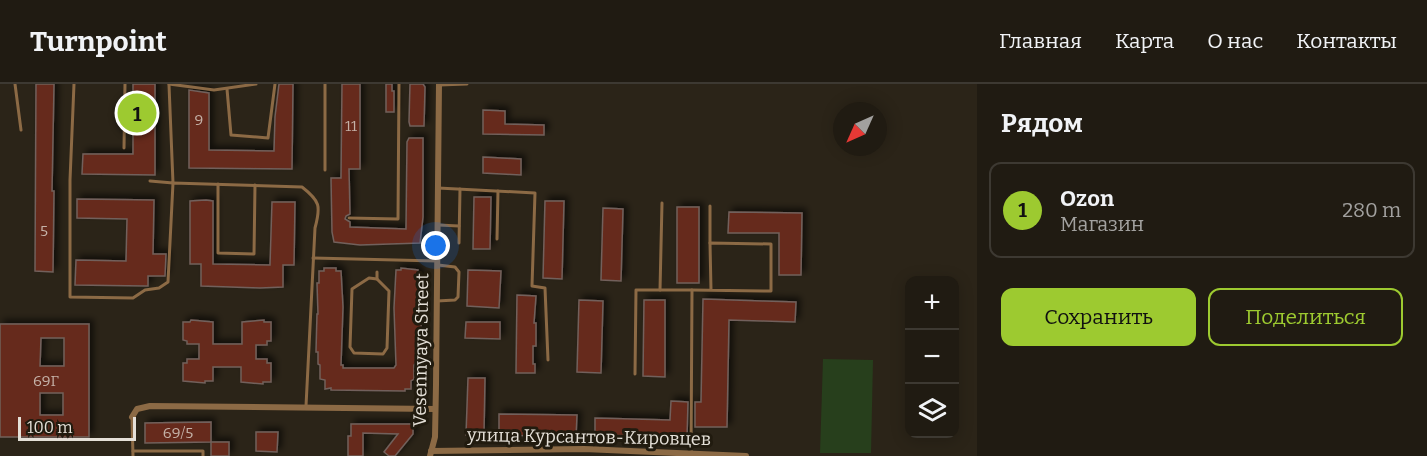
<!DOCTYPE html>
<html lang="ru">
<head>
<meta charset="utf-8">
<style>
  :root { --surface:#201b12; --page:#2d2820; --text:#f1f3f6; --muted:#a2a19f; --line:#3d3932; --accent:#9dca30 }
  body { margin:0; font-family:Bitter,serif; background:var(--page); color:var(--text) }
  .controls { position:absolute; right:18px; bottom:18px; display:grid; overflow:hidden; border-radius:12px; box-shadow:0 3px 15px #0003 }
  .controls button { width:54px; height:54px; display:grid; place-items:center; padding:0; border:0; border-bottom:2px solid var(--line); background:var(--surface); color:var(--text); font:30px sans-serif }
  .compass { position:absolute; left:833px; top:18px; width:54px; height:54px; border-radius:50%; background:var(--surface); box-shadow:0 3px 15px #0003; rotate:225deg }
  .scale { position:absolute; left:18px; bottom:15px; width:118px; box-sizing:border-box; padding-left:6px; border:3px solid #e5e0d8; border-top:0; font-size:16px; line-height:21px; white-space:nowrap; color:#e5e0d8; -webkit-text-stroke:4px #211b0f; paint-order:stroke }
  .you { position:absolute; left:436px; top:162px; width:21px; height:21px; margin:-15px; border:4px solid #fff; border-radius:50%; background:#1a73e8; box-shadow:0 0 0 9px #1a73e833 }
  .badge { display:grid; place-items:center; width:39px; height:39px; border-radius:50%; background:var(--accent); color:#111; font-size:20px; font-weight:700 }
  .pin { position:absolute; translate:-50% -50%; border:3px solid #fff; box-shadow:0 2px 6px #0006 }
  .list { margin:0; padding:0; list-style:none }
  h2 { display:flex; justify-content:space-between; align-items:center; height:78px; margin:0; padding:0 24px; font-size:26px }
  h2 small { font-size:20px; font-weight:400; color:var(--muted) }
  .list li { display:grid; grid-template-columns:39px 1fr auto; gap:18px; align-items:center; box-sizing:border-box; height:96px; margin:0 12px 12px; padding:0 12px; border:2px solid var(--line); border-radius:12px }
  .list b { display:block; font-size:22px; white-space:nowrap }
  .list p { margin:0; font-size:20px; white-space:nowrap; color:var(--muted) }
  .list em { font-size:20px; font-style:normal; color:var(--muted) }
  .actions { display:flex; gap:12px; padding:18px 24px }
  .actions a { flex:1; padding:14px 0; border:2px solid var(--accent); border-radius:12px; text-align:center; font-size:21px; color:var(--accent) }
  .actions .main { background:var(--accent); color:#111 }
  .icon { flex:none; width:33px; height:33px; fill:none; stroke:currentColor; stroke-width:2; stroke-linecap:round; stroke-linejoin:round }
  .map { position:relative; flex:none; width:977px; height:372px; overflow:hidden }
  header { display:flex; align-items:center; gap:36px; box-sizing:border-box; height:84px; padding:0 30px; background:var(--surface); border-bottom:2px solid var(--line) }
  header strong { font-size:28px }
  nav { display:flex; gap:33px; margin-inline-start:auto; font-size:21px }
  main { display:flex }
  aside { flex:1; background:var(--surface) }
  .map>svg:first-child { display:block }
</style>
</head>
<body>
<header>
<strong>Turnpoint</strong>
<nav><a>Главная</a><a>Карта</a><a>О нас</a><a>Контакты</a></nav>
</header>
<main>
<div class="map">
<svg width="977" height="372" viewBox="0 0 977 372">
  <defs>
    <filter id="shadow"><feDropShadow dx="4" dy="-4" stdDeviation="3" flood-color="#0009"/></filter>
  </defs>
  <rect width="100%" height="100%" fill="#2b2418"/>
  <!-- green -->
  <path fill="#273f1c" d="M823,275L873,276L871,369H820Z"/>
  <!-- building -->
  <g fill="#662a1a" stroke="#72605b" stroke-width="1.5" fill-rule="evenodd" filter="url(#shadow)">
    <path d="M36,0H54L52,107H54L53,188L35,187Z"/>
    <path d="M133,0H155V91L82,90L83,70H133Z"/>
    <path d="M279,0H293L292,85L189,84V6L209,9V66L274,67L275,33Z"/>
    <path d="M342,0H360V85H349L350,130L346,132L345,135L350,138V143L406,145L407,58L409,54H423V133L420,159L360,161L334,158L332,148L331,94H341Z"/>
    <path d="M386,0H392V7H394V28H386Z"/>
    <path d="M410,0H423L425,3L424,42H410L409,38Z"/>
    <path d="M483,26L505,27V40L544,41V51L483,50Z"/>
    <path d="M483,73L521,75V91L483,89Z"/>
    <path d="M474,113H491L490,165H473Z"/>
    <path d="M77,115L154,116L153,170H166L165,192H148V202H146L75,201L76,176L126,177L127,135L77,134Z"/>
    <path d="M206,116L213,117V180L270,181L272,118H295L294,181H283V203L260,204L201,202V180H190V117Z"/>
    <path d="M545,117H564L562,195L543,194Z"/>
    <rect x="677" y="123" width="22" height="76"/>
    <path d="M603,124L623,125L621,197L601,196Z"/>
    <path d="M729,128L802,129L801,191H779V149H728Z"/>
    <path d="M324,184H336V187H341L343,223L341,281H343V284H394L396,281L394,224L396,186H401V184L418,186V191H421V272H418V277L414,281V295L411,297V305H405V307L331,306V304L325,305V296L320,295V281L318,280V268H316L317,230H318L317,199H319V187H324Z"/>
    <path d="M468,186L501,187L499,224L467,222Z"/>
    <path d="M517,211L536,212L534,239H536V262H533V280H535V289H516Z"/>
    <path d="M703,215L796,218L795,238L729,236L727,343H695V318H701Z"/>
    <path d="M579,216L603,217L601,289L577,288Z"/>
    <path d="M644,216H665V293L643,292Z"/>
    <path d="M191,236L213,238V260H242V238L264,236V238H271V257H267V261H256V275H267V279H271V298H263V300L241,298V283H213V297H205V299L183,297V279H187V275H199V260H187V257L183,256V238H190Z"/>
    <path d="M466,238H500V255L465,254Z"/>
    <path d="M0,240H89V353H0ZM41,254H64V282H40ZM40,309H63V331H40Z"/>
    <path d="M468,294H485L484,349L477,348V351H466Z"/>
    <path d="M671,317L688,318L687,353L595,351V334L670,336Z"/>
    <path d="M499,330L577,331L576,353L499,351Z"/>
    <path d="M211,338V358L145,359V339Z"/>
    <path d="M351,340H413V350L395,372H389L384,368L398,350L363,349V372H348V352H351Z"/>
    <path d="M256,348H278L277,368L256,367Z"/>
    <rect x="211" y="358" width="18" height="14"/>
  </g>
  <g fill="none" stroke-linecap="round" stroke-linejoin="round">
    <!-- lane -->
    <g stroke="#8c6a45" stroke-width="3">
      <path d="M15,0L21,46"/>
      <path d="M74,0L70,96V213L133,214L145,206L159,204L168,198L173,99L302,103C320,117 321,122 315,144L306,322"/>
      <path d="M169,0L214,6L256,0"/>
      <path d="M439,1L467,0"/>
      <path d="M227,5L231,51L268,54L275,0"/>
      <path d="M124,64L125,0"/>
      <path d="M325,86V0"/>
      <path d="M150,97L173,99L169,1"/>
      <path d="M218,100V169L254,170L255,101"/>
      <path d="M438,104L535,109L532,202L545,204L548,276"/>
      <path d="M662,119L660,206H692L691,370"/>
      <path d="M710,122V159"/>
      <path d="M349,134L398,135L399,0"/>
      <path d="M438,141L459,142"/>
      <path d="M497,155L498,107"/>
      <path d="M459,159L460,105"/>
      <path d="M313,174L437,177"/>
      <path d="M369,194L377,195L389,207L387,264L383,270L354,269L350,263L352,205Z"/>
      <path d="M377,195V188"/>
      <path d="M692,206L771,207V160L710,159L711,206"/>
      <path d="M437,217L455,216L458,213L459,188L455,183L438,181"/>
      <path d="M635,290L636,206H660"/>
      <path d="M132,333L133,372"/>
      <path d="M133,367H203V372"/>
    </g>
    <!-- street -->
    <g stroke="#8c6a45" stroke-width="6">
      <path d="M132,333L137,325L150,322L435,325"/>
      <path d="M431,367L584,365L746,372"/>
      <path d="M430,372L435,353L436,301L439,0"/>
    </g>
  </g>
  <g text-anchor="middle" stroke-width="6" stroke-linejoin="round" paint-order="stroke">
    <!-- number labels -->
    <g font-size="15" fill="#c5b2a8">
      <text x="199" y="41">9</text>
      <text x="351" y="47">11</text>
      <text x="44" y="152">5</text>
      <text x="46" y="302">69Г</text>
      <text x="178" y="354">69/5</text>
    </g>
    <!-- street labels -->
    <g font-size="18" fill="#e5e0d8" stroke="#211b0f">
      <text transform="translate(421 266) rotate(-89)" y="6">Vesennyaya Street</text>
      <text transform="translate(589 353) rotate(1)" y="6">улица Курсантов-Кировцев</text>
    </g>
  </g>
</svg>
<div class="controls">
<button>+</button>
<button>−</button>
<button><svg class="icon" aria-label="layers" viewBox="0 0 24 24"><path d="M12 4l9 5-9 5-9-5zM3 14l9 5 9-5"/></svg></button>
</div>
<svg class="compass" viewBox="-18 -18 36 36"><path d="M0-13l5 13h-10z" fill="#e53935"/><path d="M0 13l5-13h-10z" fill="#a2a19f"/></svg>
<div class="scale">100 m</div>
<div class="you"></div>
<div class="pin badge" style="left:137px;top:29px">1</div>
</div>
<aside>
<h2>Рядом<small></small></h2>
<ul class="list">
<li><span class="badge">1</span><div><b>Ozon</b><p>Магазин</p></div><em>280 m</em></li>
</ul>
<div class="actions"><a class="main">Сохранить</a><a>Поделиться</a></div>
</aside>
</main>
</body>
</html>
